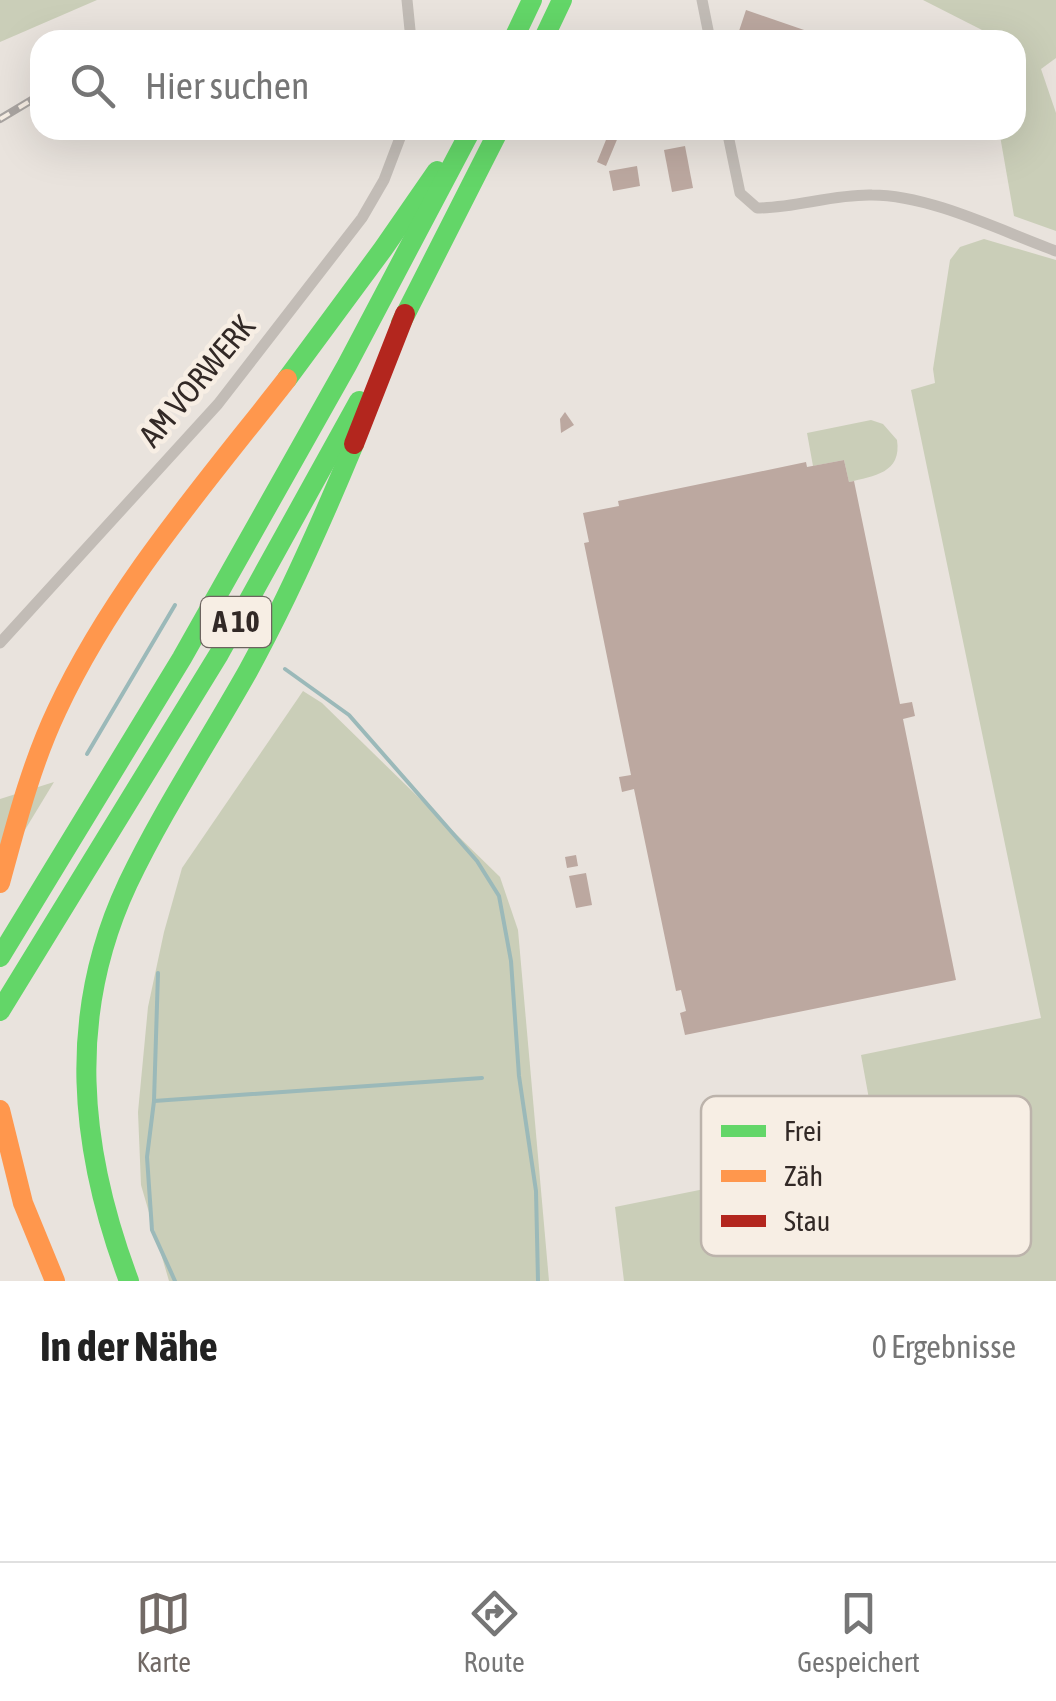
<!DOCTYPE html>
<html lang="de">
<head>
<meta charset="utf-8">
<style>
  :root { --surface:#fff; --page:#f6f6f6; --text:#222; --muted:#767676; --line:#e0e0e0; --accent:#726a66 }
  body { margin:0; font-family:"Asap Condensed",sans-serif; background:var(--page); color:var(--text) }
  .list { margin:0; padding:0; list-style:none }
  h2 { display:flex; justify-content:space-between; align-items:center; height:130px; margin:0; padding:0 40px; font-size:42px }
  h2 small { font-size:32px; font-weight:400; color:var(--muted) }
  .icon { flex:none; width:55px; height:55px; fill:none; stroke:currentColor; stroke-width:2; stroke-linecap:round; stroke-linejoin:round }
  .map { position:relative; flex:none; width:1056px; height:1281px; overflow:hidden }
  .search { position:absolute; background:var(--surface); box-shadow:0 10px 40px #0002; left:30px; right:30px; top:30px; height:110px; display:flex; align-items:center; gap:25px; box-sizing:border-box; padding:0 35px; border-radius:30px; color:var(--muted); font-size:38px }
  .sheet { height:280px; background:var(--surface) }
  nav { display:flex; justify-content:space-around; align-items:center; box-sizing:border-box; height:140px; border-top:2px solid var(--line); background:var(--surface); font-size:28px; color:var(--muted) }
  nav a { display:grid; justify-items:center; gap:5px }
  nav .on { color:var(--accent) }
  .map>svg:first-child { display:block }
</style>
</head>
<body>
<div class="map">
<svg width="1056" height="1281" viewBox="0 0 1056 1281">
  <rect width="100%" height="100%" fill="#e9e3dd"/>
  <!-- green -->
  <g fill="#caceb8">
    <path d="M0,0H97L0,42Z"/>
    <path d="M923,0H1056V58L1041,69L1056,113V231L1014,216L999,130H1016V40H984L982,30Z"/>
    <path d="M984,239L1056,260V1281H624L615,1207L879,1154L861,1055L1041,1018L911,390L935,383L933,369L950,260L960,247Z"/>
    <path d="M871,420L883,424L897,440C902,473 874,476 849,482L844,460L813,466L807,433Z"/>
    <path d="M303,691L322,703L500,877L518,930L549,1281H169L141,1185L138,1112L148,1007L164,932L182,868Z"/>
    <path d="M54,782L0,871V799Z"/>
  </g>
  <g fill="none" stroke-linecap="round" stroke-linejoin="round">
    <!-- stream -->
    <g stroke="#9bb9b9" stroke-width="4">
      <path d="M285,669L349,715L477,861L499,896L511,961L519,1076L536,1191L538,1281"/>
      <path d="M87,754L175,605"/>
      <path d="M158,973L154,1101L147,1157L152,1230L175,1281"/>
      <path d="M154,1101L482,1078"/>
    </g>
  </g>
  <!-- building -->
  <g fill="#bca8a0">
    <path d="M746,10L807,31L804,40H736Z"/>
    <path d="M610,130H621L606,166L597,162Z"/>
    <path d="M685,146L693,188L672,192L664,150Z"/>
    <path d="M637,166L640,186L613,191L609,171Z"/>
    <path d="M565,412L574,425L561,433L560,419Z"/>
    <path d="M844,460L849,482L854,481L900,704L912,702L915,716L903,719L956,980L685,1035L680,1013L686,1011L681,990L676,991L634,789L622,792L619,777L631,775L584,543L589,542L583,513L619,506L618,501L806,462L807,467Z"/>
    <path d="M576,855L578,866L567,868L565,857Z"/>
    <path d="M586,873L592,905L576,908L569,876Z"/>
  </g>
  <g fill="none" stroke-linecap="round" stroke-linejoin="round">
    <!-- street -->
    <g stroke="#c2bcb6" stroke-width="11">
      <path d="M407,0L411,40"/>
      <path d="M702,0L710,40"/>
      <path d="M727,130L740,193L757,208C796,208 833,194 872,195C930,195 1001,231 1056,251"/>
      <path d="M0,643L218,404L362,218L384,180L403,130"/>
    </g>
    <!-- fast -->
    <g stroke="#63d668" stroke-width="20">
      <path d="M513,40L532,0"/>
      <path d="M543,40L562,0"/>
      <path d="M401,323L499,130"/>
      <path d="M287,379L383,249L437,171"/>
      <path d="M0,957L182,658L347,365L471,130"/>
      <path d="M0,1011L219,654L359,401"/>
      <path d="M129,1281C79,1148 66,1015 128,883C163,810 208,742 248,671C288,598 322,521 354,444"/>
    </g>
    <!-- slow -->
    <g stroke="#ff974d" stroke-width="20">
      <path d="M0,883C16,824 31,765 57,710C114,588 205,484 287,379"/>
      <path d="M0,1110L23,1203L55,1281"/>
    </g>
    <!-- jam -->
    <path stroke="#b3261e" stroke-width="20" d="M354,444L405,314"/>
    <!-- rail casing -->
    <g stroke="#a9a4a1" stroke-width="8">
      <path id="rail" d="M0,119L40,95"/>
    </g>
    <!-- rail -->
    <use href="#rail" stroke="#f7eee4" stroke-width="4" stroke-dasharray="11" stroke-linecap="butt"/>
  </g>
  <g text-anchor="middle" stroke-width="9" stroke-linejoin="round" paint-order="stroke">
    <!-- shield labels -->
    <rect fill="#f7eee4" stroke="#6d645f" stroke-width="2.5" x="201" y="597" width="70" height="50" rx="8"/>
    <g font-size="30" font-weight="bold" fill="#322926">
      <text x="236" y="632">A 10</text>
    </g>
    <!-- street labels -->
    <g font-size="32" fill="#322926" stroke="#f7eee4">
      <text transform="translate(197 381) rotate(-50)" y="11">AM VORWERK</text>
    </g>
  </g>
  <!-- legend -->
  <rect x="701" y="1096" width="330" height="160" rx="15" fill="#f7eee4" stroke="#bcb3ab" stroke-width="2.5"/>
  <rect x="721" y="1125" width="45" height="12" fill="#63d668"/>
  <rect x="721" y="1170" width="45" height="12" fill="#ff974d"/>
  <rect x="721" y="1215" width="45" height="12" fill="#b3261e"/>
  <g font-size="28" fill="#322926">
    <text x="784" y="1141">Frei</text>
    <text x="784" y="1186">Zäh</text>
    <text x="784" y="1231">Stau</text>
  </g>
</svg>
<div class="search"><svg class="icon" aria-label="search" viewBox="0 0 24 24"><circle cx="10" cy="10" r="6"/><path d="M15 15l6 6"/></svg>Hier suchen</div>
</div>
<section class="sheet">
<h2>In der Nähe<small>0 Ergebnisse</small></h2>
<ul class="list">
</ul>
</section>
<nav>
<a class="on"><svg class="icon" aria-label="map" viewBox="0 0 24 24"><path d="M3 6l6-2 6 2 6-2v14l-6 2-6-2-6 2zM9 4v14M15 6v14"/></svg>Karte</a>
<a><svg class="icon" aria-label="directions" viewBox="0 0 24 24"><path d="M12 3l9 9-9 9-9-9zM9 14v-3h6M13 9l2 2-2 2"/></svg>Route</a>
<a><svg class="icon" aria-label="saved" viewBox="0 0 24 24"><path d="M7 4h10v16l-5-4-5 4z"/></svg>Gespeichert</a>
</nav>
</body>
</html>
